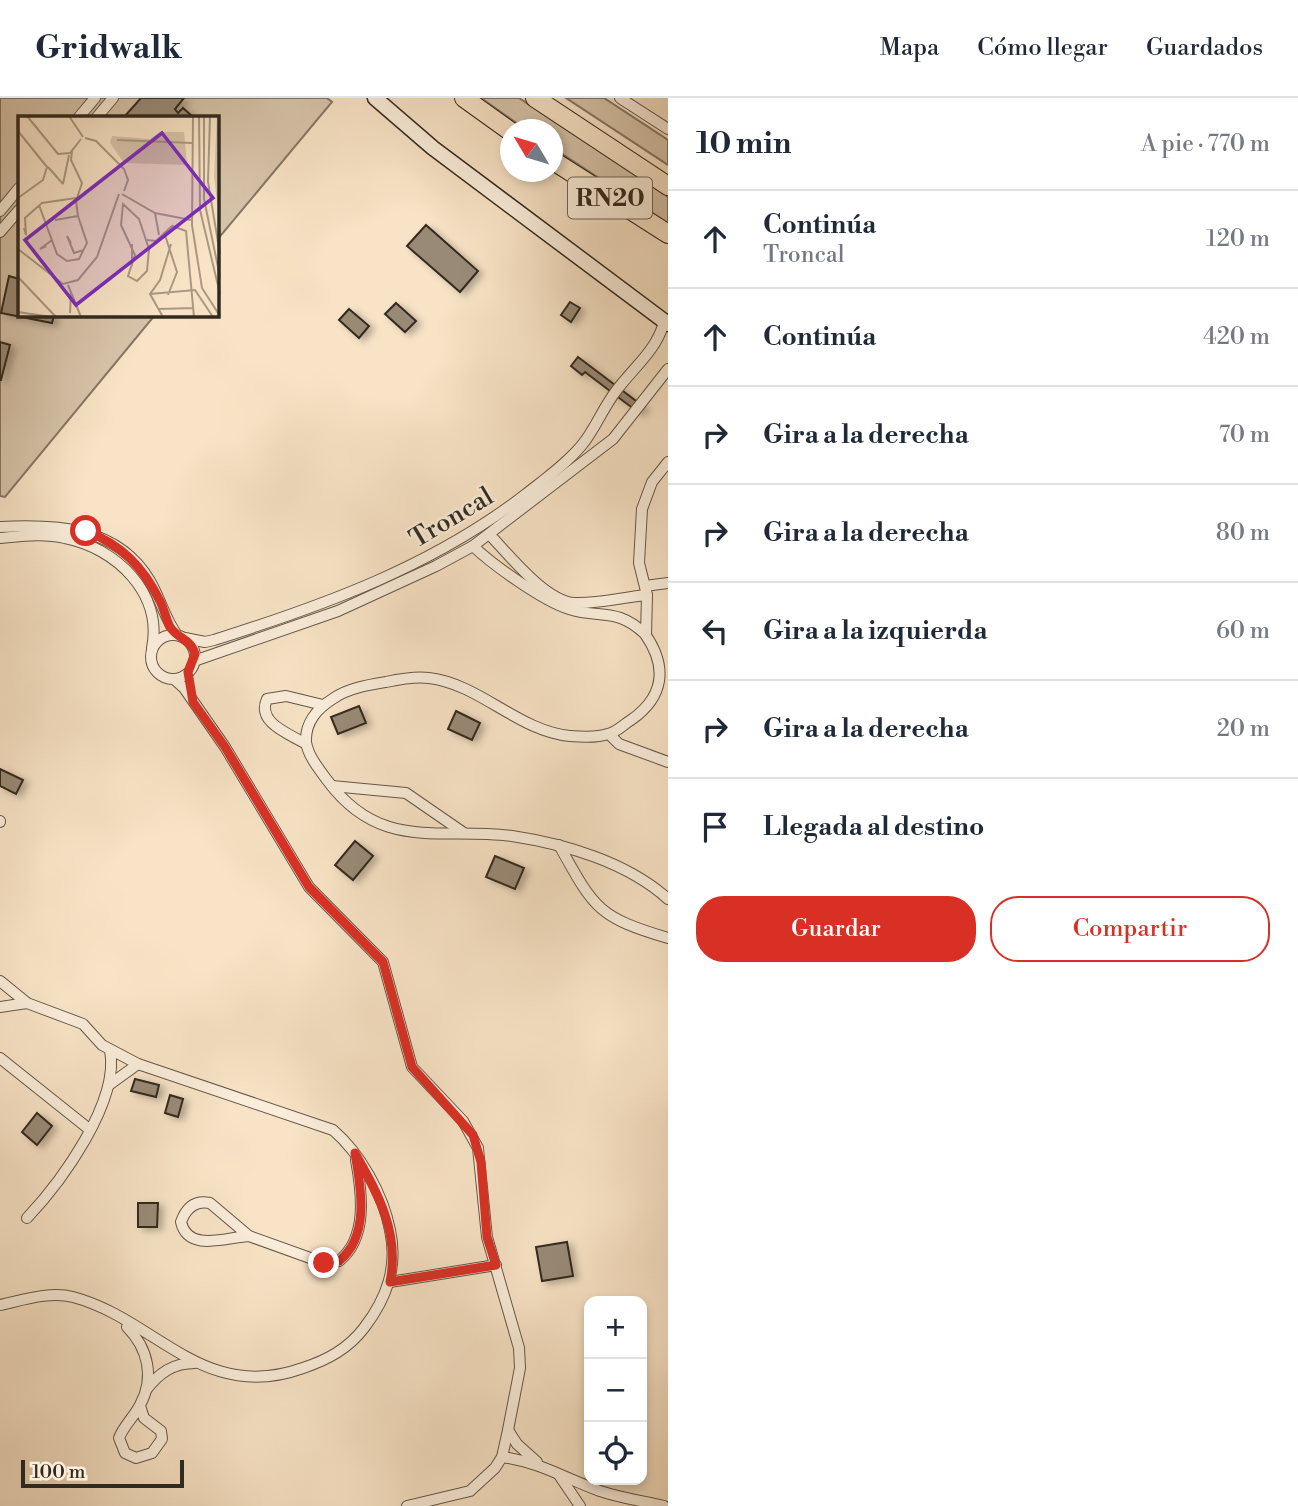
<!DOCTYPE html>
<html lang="es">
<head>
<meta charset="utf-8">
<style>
  :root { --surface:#fff; --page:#f6f6f7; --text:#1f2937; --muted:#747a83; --line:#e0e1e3; --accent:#d93025 }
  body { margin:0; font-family:"Libre Bodoni",serif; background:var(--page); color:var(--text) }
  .controls { position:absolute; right:21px; bottom:21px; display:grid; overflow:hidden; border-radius:14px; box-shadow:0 4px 10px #0003 }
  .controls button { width:63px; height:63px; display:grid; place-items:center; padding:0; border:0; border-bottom:2px solid var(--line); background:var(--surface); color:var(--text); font:35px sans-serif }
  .compass { position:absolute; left:500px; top:21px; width:63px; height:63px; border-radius:50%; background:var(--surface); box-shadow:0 4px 10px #0003; rotate:308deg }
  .scale { position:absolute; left:21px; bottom:18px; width:163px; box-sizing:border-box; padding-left:7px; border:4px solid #332a1f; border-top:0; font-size:19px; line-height:24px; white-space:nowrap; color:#332a1f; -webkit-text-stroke:5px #faedda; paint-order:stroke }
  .stop { position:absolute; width:21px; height:21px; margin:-16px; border:5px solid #d93025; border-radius:50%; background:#fff }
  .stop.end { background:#d93025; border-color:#fff; box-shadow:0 2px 7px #0008 }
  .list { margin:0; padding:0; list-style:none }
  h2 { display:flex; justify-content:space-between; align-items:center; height:91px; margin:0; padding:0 28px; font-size:30px }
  h2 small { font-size:23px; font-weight:400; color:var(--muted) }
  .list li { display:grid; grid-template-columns:46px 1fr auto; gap:21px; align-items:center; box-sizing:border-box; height:98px; padding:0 28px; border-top:2px solid var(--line) }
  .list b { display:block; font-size:26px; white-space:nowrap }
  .list p { margin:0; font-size:23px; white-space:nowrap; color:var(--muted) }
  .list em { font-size:23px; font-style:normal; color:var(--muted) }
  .actions { display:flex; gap:14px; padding:21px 28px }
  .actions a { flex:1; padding:16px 0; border:2px solid var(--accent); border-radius:28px; text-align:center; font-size:24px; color:var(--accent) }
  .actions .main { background:var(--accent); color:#fff }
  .icon { flex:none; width:38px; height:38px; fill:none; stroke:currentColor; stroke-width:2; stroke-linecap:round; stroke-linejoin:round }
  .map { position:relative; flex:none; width:668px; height:1408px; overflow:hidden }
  header { display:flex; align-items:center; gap:42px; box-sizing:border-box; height:98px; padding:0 35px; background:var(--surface); border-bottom:2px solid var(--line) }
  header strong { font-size:33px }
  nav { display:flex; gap:38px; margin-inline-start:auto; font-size:24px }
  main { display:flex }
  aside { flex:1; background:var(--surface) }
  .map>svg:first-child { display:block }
</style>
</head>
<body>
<header>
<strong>Gridwalk</strong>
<nav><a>Mapa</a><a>Cómo llegar</a><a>Guardados</a></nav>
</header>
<main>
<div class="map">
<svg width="668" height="1408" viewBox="0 0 668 1408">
  <defs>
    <filter id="shadow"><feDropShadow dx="5" dy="3" stdDeviation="3.5" flood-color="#0004"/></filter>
  </defs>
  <rect width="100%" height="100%" fill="#f8e3c6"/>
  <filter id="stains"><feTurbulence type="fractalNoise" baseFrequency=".00286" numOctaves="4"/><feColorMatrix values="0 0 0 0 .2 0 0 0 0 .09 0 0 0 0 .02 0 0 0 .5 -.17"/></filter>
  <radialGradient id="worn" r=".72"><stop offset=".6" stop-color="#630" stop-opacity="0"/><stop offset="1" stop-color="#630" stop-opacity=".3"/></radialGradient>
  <!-- green -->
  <g fill="#d7c4aa" stroke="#857764" stroke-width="2">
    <path d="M0,0H327L332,4L217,142V19H19V217H155L5,399L0,398Z"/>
    <path d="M481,0H519L668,99V125L553,50L552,32L525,31Z"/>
    <path d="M566,0H604L668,42V67Z"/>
  </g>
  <!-- building -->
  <g fill="#998a76" stroke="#332a1f" stroke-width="2" filter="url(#shadow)">
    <path d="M141,0H184L175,11L178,15L183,10L193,19H124Z"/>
    <path d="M426,127L478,173L460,194L407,148Z"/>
    <path d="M9,178L19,181V217H54L52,225L1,215Z"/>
    <path d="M570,204L580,210L571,224L561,217Z"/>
    <path d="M396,205L416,223L405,234L385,216Z"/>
    <path d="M349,211L369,228L359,240L339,222Z"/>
    <path d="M0,244L10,247L1,282H0Z"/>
    <path d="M578,259L644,309L639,315L585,274L582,277L571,268Z"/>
    <path d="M359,608L366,625L338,636L331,619Z"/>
    <path d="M456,613L480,625L472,642L448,631Z"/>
    <path d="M0,671L23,682L16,696L0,688Z"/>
    <path d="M355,743L373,758L353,782L335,767Z"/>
    <path d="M495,758L524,770L515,791L486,779Z"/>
    <path d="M135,981L159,987L156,999L131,993Z"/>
    <path d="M170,997L183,1001L178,1019L165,1015Z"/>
    <path d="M37,1015L52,1028L37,1047L22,1034Z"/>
    <path d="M138,1105H158L157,1129H138Z"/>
    <path d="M567,1144L573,1178L542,1183L536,1149Z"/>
  </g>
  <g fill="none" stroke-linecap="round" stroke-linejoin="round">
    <!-- minor casing -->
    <g stroke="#645849" stroke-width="12">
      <g id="minor">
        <path d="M620,0L668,31"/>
        <path d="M79,19L95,0"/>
        <path d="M97,19L113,0"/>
        <path d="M0,113L19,90"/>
        <path d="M0,134L19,112"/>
        <path d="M0,429C56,426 118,428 150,483C160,500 165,521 177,537"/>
        <path d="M490,437C509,457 546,504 575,505C598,506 624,499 647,497"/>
        <path d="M0,440C22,438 43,435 65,440C116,450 163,495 152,550"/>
        <path d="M473,448C493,467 543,503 569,511C600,521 617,509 645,536C668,569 664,599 631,622C624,626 617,634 608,636C597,640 582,639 570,638C518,633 480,586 429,580C415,578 400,581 386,584C368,587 349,590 334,600C318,610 305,623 306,644C308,658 319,671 327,682C380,754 438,729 512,738C565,746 627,764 668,801"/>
        <path d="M645,488L668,485"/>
        <path d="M646,537L647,497L639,465L642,411L652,384L668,364"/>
        <circle cx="173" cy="559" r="22"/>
        <path d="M185,540L205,544L214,542C325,507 433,468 526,396C545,381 566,366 582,347C595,331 603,310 616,293C633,270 657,252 664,224"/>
        <path d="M194,563L338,513L436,468L473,448L613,341L668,271"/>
        <path d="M174,581L184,590L225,649L309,789L383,864L412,969L463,1023L478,1050L487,1139L519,1250L520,1270L508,1332L502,1359L495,1370L470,1393L407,1408"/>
        <path d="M609,636L619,646L668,664"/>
        <path d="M306,646C290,636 256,625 267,601L286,598L323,607"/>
        <path d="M332,688L406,695L464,735"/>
        <path d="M0,723V724"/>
        <path d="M559,747C594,810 597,819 668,840"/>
        <path d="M0,883L27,905L83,926L102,947L138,966L333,1032C360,1055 383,1096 390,1132C398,1169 387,1200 364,1230C348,1251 327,1262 303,1270C203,1306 156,1221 73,1199C50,1193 23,1202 0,1207"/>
        <path d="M0,909L27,905"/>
        <path d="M0,960L89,1031"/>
        <path d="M109,987L138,966"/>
        <path d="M27,1120C61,1084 120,1004 110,952"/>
        <path d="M249,1138C228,1139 188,1155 181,1124C186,1110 195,1102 210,1105L249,1138L324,1165L339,1163C368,1140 362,1095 356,1062"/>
        <path d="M390,1184L496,1167"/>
        <path d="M127,1229C148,1250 155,1280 140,1307C134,1319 124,1327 119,1340L125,1355L136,1360L152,1355L162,1341L161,1333L144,1320L140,1308"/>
        <path d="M146,1292C159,1275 173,1265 195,1265"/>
        <path d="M508,1332L517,1346L537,1364"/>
        <path d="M502,1359C540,1364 564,1380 600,1393C621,1400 642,1403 664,1408"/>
        <path d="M559,1377L580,1408"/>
      </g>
    </g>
    <!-- secondary casing -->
    <g stroke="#332a1f" stroke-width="17">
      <path id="secondary" d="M375,0L433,50L668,226"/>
    </g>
    <!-- motorway casing -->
    <g stroke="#332a1f" stroke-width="20">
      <g id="motorway">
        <path d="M464,0L510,33"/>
        <path d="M535,0L668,88"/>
        <path d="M552,62L668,136"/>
      </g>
    </g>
    <!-- minor -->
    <use href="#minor" stroke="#faedda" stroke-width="10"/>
    <!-- secondary -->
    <use href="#secondary" stroke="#faedda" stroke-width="14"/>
    <!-- motorway -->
    <use href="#motorway" stroke="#f8e3c6" stroke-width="18"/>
  </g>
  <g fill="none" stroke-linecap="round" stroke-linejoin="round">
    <!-- route -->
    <path stroke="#d93025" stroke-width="9" d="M86,433C122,447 143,469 160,503C164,511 166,521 170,529C178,541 191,541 195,556L188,574L193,604L225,649L309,789L383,864L412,969L473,1037L481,1064L487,1139L496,1167L390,1184C400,1135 378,1096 355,1055C361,1090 370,1138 339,1163L324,1165"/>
  </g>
  <g text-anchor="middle" stroke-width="5" stroke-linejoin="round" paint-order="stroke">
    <!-- shield labels -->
    <rect fill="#faedda" stroke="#6f6457" stroke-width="2" x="568" y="79.5" width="84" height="41" rx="5"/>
    <g font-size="24" font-weight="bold" fill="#332a1f">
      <text x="610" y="108">RN20</text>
    </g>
    <!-- street labels -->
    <g font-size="26" fill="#332a1f" stroke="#faedda">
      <text transform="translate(451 419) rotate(-31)" y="9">Troncal</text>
    </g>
  </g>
  <!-- overview -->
  <g transform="translate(18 18)">
    <rect width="201" height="201" fill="#f8e3c6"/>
    <path d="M199,0H202L201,102L196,60ZM142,16H166L169,49L106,47L92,27L94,20L132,23Z" fill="#d7c4aa"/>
    <path fill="none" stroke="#a99983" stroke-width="2" d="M9,0L40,38L52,37L63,23M51,0L65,21M175,0L174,109L184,172L202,200M181,0L182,94L202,178M186,0V83L202,161M192,0L190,66L202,138M0,15L29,51L25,64L0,82M67,22L78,25L106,53L110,64L106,75M99,24L174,27M30,51L45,68M45,68L51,39M104,78L137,97L173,104M105,88L121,103L131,133L129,155L119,165L110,160L117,139L103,109ZM21,89L39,138L49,145L61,143L69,127L60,100L58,85L64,67L53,44L54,35M137,97L141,119M37,104L60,100M6,112L8,119L7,102L24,87L58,82M146,116L159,156L150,179M129,124L138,125L154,110L168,115L176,201M53,127L49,120L56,137L66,134M114,128V150M28,130L22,133L34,124M0,133L45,168L60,164L79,141L101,78M0,161L38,201M50,169L63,201M132,178L177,174L195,201M141,193L176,192M0,196L33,201M52,197L53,176M145,201L132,178L142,164L153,128"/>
    <path fill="#7b2cbf" fill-opacity="0.15" stroke="#7b2cbf" stroke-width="3.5" d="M144,17L195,82L58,189L7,124Z"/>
    <rect width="201" height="201" fill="none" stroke="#332a1f" stroke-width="3.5"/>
  </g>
  <rect width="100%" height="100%" filter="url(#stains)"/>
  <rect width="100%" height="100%" fill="url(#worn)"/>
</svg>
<div class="controls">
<button>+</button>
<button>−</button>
<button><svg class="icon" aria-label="locate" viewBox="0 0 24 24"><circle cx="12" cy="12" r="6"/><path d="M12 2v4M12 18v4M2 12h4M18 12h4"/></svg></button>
</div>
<svg class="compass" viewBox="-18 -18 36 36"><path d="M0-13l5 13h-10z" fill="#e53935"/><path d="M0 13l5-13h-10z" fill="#747a83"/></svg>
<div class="scale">100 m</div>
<div class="stop" style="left:86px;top:433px"></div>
<div class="stop end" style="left:324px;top:1165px"></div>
</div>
<aside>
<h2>10 min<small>A pie · 770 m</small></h2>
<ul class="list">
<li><svg class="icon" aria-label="ahead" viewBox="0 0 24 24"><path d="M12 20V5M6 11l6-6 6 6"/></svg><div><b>Continúa</b><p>Troncal</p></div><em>120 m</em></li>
<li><svg class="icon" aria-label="ahead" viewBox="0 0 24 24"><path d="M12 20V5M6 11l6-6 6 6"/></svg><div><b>Continúa</b></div><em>420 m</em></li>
<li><svg class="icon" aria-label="right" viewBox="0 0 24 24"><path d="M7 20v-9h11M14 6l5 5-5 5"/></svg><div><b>Gira a la derecha</b></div><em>70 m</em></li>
<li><svg class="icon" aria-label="right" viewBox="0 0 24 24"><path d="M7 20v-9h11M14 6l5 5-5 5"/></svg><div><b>Gira a la derecha</b></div><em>80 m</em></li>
<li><svg class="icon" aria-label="left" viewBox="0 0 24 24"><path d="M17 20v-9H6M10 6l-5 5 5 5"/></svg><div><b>Gira a la izquierda</b></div><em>60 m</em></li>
<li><svg class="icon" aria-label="right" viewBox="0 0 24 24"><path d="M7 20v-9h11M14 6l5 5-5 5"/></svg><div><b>Gira a la derecha</b></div><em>20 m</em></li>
<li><svg class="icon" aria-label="arrive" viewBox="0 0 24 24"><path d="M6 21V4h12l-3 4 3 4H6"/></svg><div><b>Llegada al destino</b></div></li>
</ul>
<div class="actions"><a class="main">Guardar</a><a>Compartir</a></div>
</aside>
</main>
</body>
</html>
